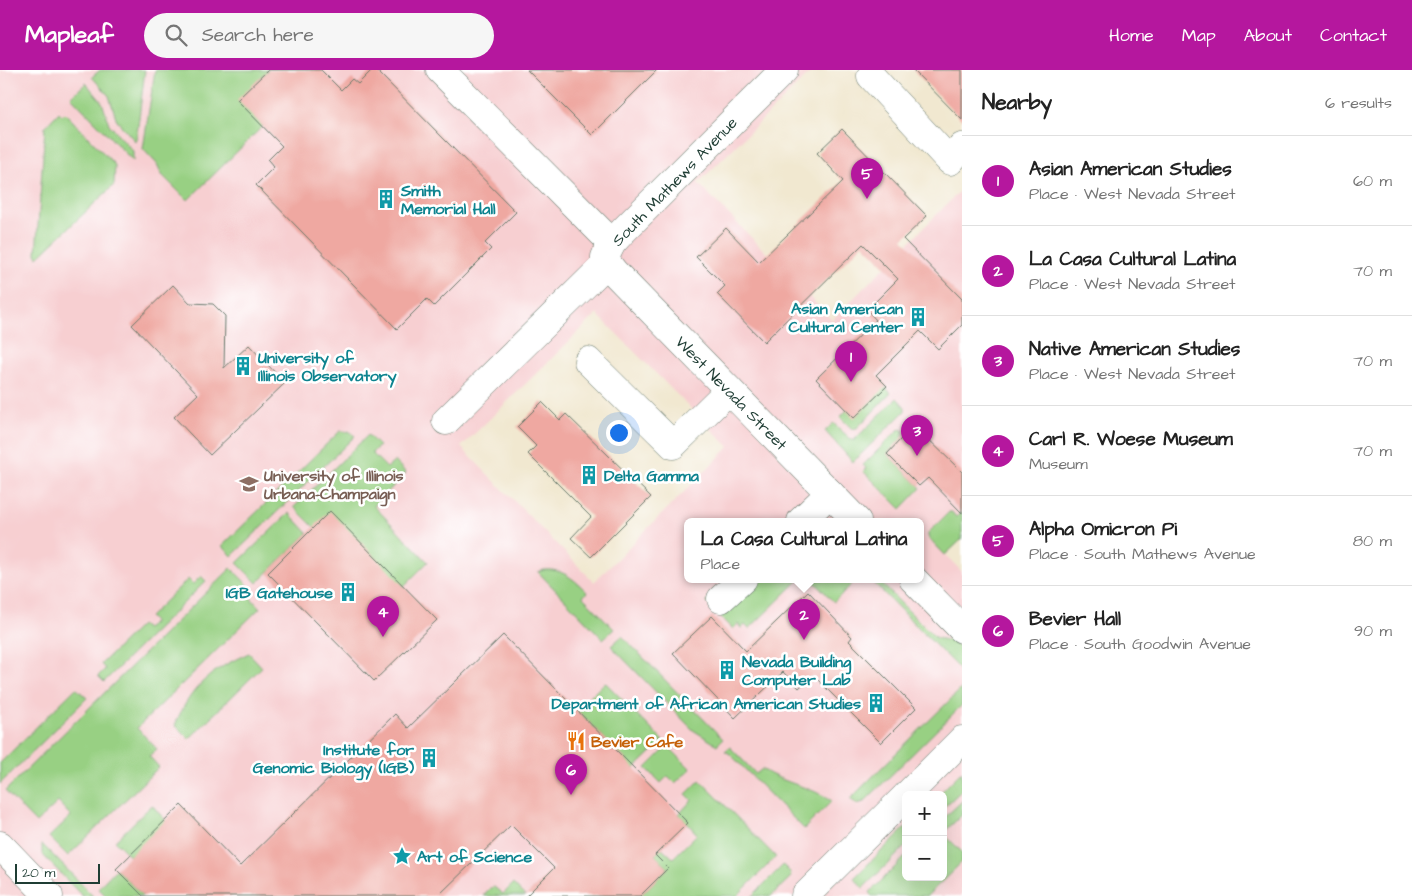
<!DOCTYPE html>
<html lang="en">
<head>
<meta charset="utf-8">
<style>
  :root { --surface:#fff; --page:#f6f6f6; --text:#222; --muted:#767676; --line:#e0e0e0; --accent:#b5179e }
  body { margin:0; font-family:"Architects Daughter",sans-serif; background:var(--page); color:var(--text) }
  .controls { position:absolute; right:15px; bottom:15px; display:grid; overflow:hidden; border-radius:8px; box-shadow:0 5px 20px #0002 }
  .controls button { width:45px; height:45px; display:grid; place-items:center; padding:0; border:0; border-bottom:1px solid var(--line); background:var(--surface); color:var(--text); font:25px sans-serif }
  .scale { position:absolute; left:15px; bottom:12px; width:85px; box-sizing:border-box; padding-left:5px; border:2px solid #1f3d34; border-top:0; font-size:14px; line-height:18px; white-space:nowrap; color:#1f3d34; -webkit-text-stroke:4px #fff; paint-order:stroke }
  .you { position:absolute; left:618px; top:362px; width:18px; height:18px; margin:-12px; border:4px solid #fff; border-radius:50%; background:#1a73e8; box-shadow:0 0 0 8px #1a73e833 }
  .badge { display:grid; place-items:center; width:32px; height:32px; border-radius:50%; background:var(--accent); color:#fff; font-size:16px; font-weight:700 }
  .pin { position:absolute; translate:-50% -41px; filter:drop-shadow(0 1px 2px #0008) }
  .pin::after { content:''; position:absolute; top:26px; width:18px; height:15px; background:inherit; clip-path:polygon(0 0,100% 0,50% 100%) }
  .popup { position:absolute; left:684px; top:448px; width:240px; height:65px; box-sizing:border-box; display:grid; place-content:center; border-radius:8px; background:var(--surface); filter:drop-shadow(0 1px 4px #0005); font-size:16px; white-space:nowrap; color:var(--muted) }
  .popup b { font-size:19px; color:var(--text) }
  .popup::after { content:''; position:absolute; left:50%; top:100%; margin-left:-10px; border:10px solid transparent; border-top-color:var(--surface) }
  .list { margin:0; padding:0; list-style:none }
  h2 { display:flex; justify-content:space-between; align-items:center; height:65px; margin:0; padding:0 20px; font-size:21px }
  h2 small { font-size:16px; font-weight:400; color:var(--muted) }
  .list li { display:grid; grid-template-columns:32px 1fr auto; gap:15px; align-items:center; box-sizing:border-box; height:90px; padding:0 20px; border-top:1px solid var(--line) }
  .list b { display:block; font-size:19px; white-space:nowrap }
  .list p { margin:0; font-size:16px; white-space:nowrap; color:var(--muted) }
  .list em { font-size:16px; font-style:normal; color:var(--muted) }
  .icon { flex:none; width:28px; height:28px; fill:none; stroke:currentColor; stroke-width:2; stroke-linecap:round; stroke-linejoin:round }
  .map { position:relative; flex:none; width:962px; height:826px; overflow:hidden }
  header { display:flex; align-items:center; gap:30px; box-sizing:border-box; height:70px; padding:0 25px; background:var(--accent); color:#fff }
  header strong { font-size:24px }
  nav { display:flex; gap:28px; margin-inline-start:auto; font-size:18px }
  .search { width:350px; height:45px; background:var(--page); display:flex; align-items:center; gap:12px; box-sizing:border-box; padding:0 18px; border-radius:28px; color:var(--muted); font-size:19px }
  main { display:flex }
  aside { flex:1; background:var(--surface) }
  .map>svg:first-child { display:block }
</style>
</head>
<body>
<header>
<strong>Mapleaf</strong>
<div class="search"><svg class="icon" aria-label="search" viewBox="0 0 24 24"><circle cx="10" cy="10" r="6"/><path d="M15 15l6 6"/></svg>Search here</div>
<nav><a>Home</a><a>Map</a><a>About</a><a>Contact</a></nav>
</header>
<main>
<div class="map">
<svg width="962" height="826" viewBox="0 0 962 826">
  <rect width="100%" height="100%" fill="#fff"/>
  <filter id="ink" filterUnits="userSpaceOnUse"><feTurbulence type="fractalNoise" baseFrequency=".02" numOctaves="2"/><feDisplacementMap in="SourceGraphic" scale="10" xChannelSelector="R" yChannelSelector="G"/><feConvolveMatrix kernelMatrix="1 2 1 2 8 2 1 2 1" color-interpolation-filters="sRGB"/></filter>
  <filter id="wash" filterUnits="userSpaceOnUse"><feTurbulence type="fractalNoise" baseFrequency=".0096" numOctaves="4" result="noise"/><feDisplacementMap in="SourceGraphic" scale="20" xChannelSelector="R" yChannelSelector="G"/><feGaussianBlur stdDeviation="1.12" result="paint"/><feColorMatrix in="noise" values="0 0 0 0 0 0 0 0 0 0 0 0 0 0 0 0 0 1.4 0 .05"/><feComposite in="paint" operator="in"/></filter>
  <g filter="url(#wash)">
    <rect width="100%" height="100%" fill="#f1e8d0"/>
    <!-- built -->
    <path fill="#f7cfd1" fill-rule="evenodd" d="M0,0H813L698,113L832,250L962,119V469L946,485L962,502V826H0ZM597,244L729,377L594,512L461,377ZM688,451H920V509H688ZM906,725H943V807H906Z"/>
    <!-- green -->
    <g fill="#98d083" stroke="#5c865c">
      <path d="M100,0H145L136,72L117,51L109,26L92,7Z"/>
      <path d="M155,0H268L238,30L263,56L188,130L185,128L162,105L157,94L143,79Z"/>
      <path d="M86,13L102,32L109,54L133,81V91L71,27Z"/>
      <path d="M59,42L62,45L65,43L115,95L114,115L38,187L36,184L45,57Z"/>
      <path d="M885,317L891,323L857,358L852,359L840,347L847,340Z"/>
      <path d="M897,328L905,337V341L853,392L825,361L833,353L853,371Z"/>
      <path d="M901,359L904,361L902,368L887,384L921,418L901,439L863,401L866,398L863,395L898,360Z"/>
      <path d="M340,361L346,362L349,361L355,366L232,486L222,476Z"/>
      <path d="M368,365L379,376L372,383L387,398L395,391L406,403L374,436L428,492L404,516L314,457L294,437Z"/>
      <path d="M949,442H952L956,447L962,443V469L945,485L928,467V463Z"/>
      <path d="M289,443L308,463L257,513L237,493Z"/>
      <path d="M231,498L254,521L249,526L260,538L137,658L157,679L149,686L159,697L68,786L49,767L71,746L58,732L36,753L5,721Z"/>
      <path d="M544,500C562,498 575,510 587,522L583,527L614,559L603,569L538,502Z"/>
      <path d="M201,506L206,511L104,612L98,606L105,599L101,594L141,555L146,559L154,552L149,547L188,509L193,514Z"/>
      <path d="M752,509H800L749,559L745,555L741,558L738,554L733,559L706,532L710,528Z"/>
      <path d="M807,509H857L834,532C824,523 818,512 807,509Z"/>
      <path d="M872,509H877L936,568L953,571L962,580V602L871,510Z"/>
      <path d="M622,566L723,669L717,675L693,660L611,576Z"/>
      <path d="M249,583L262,597L189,669L175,655C191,616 211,600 249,583Z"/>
      <path d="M605,612L663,671L634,699L577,640Z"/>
      <path d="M76,618L87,628L0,714V693Z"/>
      <path d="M962,618V635L864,732L857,734L850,729Z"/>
      <path d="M668,676L691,699L675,713L668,706L661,713L646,698Z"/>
      <path d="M730,677L756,704L762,699C784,714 811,716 832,731L804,759L730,684L725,681Z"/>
      <path d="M962,701V720L943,738V725H938Z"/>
      <path d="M700,710L776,787L737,826H640L668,798L655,785L662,778L673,788L697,764L679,744L692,730L686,724Z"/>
      <path d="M962,731V745L943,763L962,782V792L927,826H872L869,823L906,786V807H943V749Z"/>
      <path d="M152,735L166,751L130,786L115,771Z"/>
      <path d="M906,757V776L863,818L854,808Z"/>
      <path d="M42,774L93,826H82L42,784Z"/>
      <path d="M783,795L790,802L791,807L771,826H752Z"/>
      <path d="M116,799L143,826H106L98,818Z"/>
      <path d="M513,814L525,826H483L490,818L494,817L503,824Z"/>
    </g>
    <g id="blocks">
      <!-- building -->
      <g fill="#efa8a1">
        <path d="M268,0H321L341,20L352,9L358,14L372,0H376L516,142L485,173L491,179L434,236L427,229L397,259L256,115L274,97L268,90L282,76L237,30Z"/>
        <path d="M527,0H657L592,65Z"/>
        <path d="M913,0H962V50Z"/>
        <path d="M842,59L927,146L903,169L962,229V255L938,279L920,261L876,305L887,316L854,348L816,309L876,250L867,240L898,209L863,174L764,272L717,224L725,216L696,187L726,158L759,192L843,111L817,83Z"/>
        <path d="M173,215L190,233L213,234L225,246L224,298L249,275L285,313L210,385L174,347L198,324L132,255Z"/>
        <path d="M542,332L560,350L566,344L651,427L591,487L571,468L591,447L528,384L536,376L517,357Z"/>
        <path d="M914,355L962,402V443L928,408L919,416L887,384Z"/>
        <path d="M330,441L437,550L374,611L268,503Z"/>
        <path d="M808,521L852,567L849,571L916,638L881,673L813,605L799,618L783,602L735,648L673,583L712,546L746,581Z"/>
        <path d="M503,565L688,753L655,785L668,798L640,826H526L554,798L511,755L438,826H143L116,799L181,735L240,796L395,644L408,658Z"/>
      </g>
    </g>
  </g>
  <g filter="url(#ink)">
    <use href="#blocks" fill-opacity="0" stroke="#68796b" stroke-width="1"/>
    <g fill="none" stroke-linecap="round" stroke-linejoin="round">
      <!-- minor casing -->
      <g stroke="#68796b" stroke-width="29">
        <g id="minor">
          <path d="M440,0L612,173"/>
          <path id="s1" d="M784,0L624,160L612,173L605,187L607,193L614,202L857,451"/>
          <path d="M871,6L950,91L962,77"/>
          <path d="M588,291L673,375L729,320"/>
          <path d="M446,351L607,193"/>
          <path d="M801,451L830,423"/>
          <path d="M913,509L962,559"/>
          <path d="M721,529L743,509"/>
          <path d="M907,725L962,670"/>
          <path d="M0,775L49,826"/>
          <path d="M805,826L906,726"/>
        </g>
      </g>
      <!-- minor -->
      <use href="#minor" stroke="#fff" stroke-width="28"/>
    </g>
  </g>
  <!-- icons -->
  <defs>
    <g id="building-bare" transform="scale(1.5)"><path d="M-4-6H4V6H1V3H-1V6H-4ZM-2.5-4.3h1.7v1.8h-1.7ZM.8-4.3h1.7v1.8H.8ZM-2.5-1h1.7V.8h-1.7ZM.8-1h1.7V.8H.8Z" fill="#0f9aa8" stroke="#fff" stroke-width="2.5" paint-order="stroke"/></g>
    <g id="university-bare" transform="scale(1.5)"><path d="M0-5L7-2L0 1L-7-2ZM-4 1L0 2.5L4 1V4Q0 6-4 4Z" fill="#8d6e63" stroke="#fff" stroke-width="2.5" paint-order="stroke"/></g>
    <g id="restaurant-bare" transform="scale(1.5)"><path d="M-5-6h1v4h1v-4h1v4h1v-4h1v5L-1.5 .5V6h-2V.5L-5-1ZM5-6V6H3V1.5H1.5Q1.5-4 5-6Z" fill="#e8710a" stroke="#fff" stroke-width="2.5" paint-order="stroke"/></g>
    <g id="sight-bare" transform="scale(1.5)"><path d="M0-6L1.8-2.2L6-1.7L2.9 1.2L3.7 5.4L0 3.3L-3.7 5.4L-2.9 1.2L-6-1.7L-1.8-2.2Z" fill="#0f9aa8" stroke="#fff" stroke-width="2.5" paint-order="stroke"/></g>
  </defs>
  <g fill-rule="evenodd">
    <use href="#building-bare" x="386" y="129"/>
    <use href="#building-bare" x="918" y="247"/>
    <use href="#building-bare" x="243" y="296"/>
    <use href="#building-bare" x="589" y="405"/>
    <use href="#university-bare" x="249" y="414"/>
    <use href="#building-bare" x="348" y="522"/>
    <use href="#building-bare" x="727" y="600"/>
    <use href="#building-bare" x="876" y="633"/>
    <use href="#restaurant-bare" x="576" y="671"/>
    <use href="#building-bare" x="429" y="688"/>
    <use href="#sight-bare" x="402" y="786"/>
  </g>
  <g text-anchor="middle" stroke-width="5" stroke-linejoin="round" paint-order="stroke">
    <!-- street labels -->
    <g font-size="16" fill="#1f3d34" stroke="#fff">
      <text transform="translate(674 111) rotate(-46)" y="6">South Mathews Avenue</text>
      <text dy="6" stroke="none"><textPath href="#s1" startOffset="446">West Nevada Street</textPath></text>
    </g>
    <!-- culture labels -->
    <g font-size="16" font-weight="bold" fill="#0d838f" stroke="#fff" text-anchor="start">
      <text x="401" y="126">Smith<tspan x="401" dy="18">Memorial Hall</tspan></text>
      <text x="903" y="244" text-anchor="end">Asian American<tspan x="903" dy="18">Cultural Center</tspan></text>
      <text x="258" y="293">University of<tspan x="258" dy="18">Illinois Observatory</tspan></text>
      <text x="604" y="411">Delta Gamma</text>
      <text x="333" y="528" text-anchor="end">IGB Gatehouse</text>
      <text x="742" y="597">Nevada Building<tspan x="742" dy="18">Computer Lab</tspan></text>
      <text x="861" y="639" text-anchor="end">Department of African American Studies</text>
      <text x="414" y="685" text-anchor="end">Institute for<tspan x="414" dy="18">Genomic Biology (IGB)</tspan></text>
      <text x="417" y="792">Art of Science</text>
    </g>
    <!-- education labels -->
    <g font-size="16" font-weight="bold" fill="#785e54" stroke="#fff" text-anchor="start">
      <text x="264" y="411">University of Illinois<tspan x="264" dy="18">Urbana-Champaign</tspan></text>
    </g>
    <!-- food labels -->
    <g font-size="16" font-weight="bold" fill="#c56008" stroke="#fff" text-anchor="start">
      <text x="591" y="677">Bevier Cafe</text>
    </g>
  </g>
</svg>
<div class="controls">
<button>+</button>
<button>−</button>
</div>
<div class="scale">20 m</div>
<div class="you"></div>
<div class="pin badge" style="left:851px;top:312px">1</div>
<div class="pin badge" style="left:804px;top:570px">2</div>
<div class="popup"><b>La Casa Cultural Latina</b>Place</div>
<div class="pin badge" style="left:917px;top:386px">3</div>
<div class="pin badge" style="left:383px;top:567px">4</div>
<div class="pin badge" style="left:867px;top:129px">5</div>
<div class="pin badge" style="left:571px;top:725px">6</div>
</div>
<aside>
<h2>Nearby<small>6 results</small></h2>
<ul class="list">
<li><span class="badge">1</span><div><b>Asian American Studies</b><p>Place · West Nevada Street</p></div><em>60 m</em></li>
<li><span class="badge">2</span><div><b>La Casa Cultural Latina</b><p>Place · West Nevada Street</p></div><em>70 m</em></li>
<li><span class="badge">3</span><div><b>Native American Studies</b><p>Place · West Nevada Street</p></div><em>70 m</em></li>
<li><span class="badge">4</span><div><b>Carl R. Woese Museum</b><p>Museum</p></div><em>70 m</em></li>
<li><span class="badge">5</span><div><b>Alpha Omicron Pi</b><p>Place · South Mathews Avenue</p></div><em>80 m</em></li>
<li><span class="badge">6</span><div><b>Bevier Hall</b><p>Place · South Goodwin Avenue</p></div><em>90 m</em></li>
</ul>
</aside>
</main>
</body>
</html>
